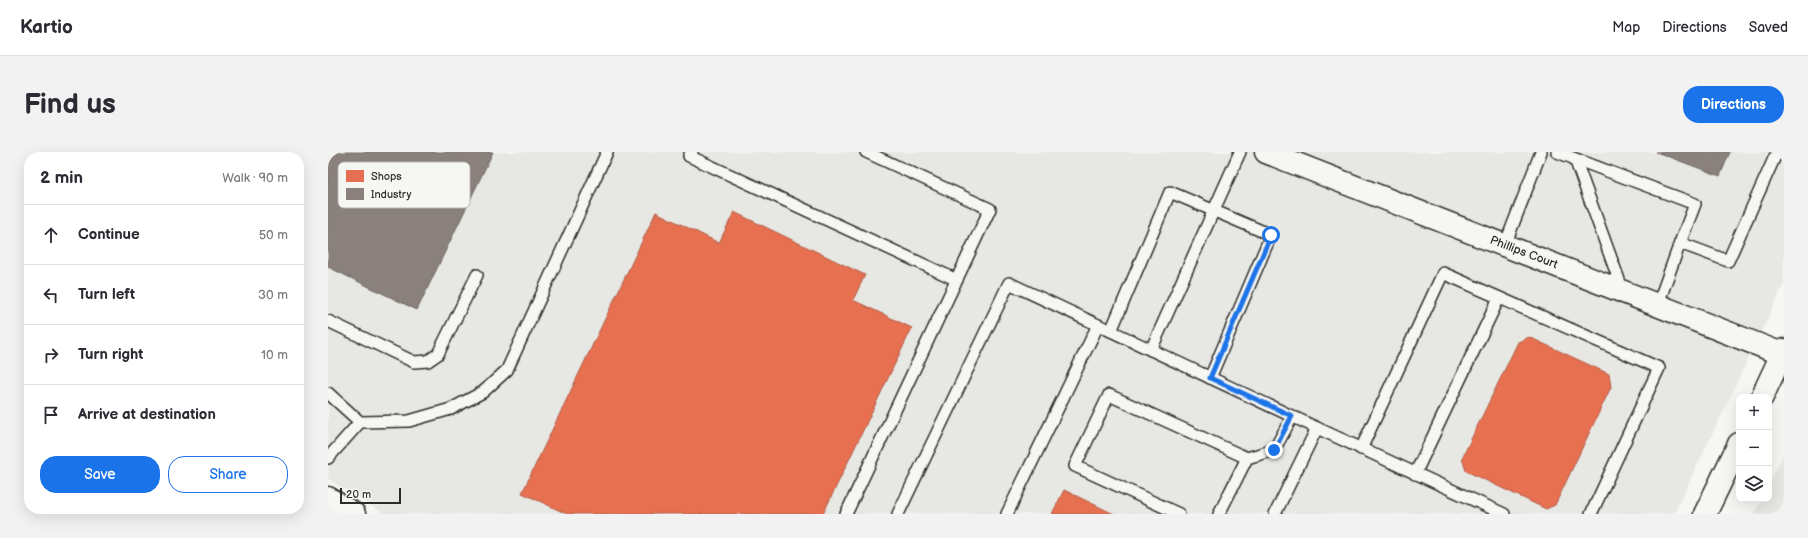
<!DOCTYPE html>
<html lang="en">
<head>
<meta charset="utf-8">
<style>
  :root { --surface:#fff; --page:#f2f2f3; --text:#2b2b33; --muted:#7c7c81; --line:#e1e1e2; --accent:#1a73e8 }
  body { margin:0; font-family:"Balsamiq Sans",sans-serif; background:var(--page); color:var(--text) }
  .controls { position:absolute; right:12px; bottom:12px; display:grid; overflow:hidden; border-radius:8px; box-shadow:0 4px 16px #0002 }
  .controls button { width:36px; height:36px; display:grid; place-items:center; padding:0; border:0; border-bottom:1px solid var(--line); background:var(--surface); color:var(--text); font:20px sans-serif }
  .scale { position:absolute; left:12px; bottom:10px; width:61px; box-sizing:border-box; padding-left:4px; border:2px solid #2b2b2b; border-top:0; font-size:11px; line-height:14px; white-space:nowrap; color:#2b2b2b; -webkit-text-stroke:3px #f6f6f2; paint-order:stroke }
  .stop { position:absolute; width:12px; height:12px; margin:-9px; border:3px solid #1a73e8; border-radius:50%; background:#fff }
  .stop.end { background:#1a73e8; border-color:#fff; box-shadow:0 1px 4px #0008 }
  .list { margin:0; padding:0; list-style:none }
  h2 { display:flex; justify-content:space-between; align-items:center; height:52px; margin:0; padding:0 16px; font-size:17px }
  h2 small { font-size:13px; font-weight:400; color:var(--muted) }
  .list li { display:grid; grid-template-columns:26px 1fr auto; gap:12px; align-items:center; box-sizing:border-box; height:60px; padding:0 16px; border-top:1px solid var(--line) }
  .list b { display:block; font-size:15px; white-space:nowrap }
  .list em { font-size:13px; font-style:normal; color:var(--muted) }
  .actions { display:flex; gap:8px; padding:12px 16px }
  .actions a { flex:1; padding:9px 0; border:1px solid var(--accent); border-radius:16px; text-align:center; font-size:14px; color:var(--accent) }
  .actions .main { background:var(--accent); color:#fff }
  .icon { flex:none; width:22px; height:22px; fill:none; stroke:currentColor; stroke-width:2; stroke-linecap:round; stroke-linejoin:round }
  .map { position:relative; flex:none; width:1456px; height:362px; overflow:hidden; border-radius:16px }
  header { display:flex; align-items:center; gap:24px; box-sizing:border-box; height:56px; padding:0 20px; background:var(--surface); border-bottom:1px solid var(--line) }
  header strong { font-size:19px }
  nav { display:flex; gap:22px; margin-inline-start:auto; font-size:14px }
  .intro { display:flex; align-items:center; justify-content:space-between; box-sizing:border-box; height:96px; padding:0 24px }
  h1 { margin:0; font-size:28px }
  .button { padding:10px 18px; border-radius:16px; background:var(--accent); color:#fff; font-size:14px; font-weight:700 }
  main { display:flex; gap:24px; padding:0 24px }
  aside { flex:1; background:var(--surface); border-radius:16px; box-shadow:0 4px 16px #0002 }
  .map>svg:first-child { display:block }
</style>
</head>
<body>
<header>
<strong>Kartio</strong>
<nav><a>Map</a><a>Directions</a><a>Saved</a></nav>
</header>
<div class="intro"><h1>Find us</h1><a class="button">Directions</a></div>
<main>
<aside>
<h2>2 min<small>Walk · 90 m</small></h2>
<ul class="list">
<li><svg class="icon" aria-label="ahead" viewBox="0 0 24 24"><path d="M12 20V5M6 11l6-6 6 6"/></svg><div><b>Continue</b></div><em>50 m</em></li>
<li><svg class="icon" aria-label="left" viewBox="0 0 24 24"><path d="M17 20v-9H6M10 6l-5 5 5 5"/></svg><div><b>Turn left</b></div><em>30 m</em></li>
<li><svg class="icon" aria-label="right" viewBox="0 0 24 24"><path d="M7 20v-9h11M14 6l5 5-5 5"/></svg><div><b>Turn right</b></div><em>10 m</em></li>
<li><svg class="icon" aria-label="arrive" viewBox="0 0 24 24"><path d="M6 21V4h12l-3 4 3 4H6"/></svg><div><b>Arrive at destination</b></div></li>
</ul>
<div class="actions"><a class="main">Save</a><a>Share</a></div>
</aside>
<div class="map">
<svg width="1456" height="362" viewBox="0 0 1456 362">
  <rect width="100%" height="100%" fill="#f6f6f2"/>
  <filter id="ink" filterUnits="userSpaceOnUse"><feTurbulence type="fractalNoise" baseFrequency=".025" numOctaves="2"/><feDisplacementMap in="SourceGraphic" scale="8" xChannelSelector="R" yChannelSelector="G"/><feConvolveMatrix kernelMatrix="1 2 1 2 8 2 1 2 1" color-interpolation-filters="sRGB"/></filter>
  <g filter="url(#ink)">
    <!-- built -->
    <g fill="#e7e7e3">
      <path d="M0,0H1456V132L1346,362H56L0,327Z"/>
      <path d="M1456,301V362H1426L1434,347H1441V332Z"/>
    </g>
    <!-- shops -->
    <g fill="#e76f51" stroke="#af5b46">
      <path d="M328,60L391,91L406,60L537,123L525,148L584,176L495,362H239L194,341Z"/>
      <path d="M1201,185L1281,222L1283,235L1227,353L1218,357L1138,319L1134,306L1190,190Z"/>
      <path d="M736,338L786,362H724Z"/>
    </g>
    <!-- industry -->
    <g fill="#8a817c" stroke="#6e6764">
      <path d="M0,0H165L89,158L0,115Z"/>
      <path d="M1328,0H1402L1392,24Z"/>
    </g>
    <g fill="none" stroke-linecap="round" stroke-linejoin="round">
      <!-- lane casing -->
      <g stroke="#2b2b2b" stroke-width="14">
        <g id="lane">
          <path d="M364,0L361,4L629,128"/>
          <path d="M1229,0L1367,52L1352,91L1400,109L1449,0"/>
          <path d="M1247,7L1295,139"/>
          <path d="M1177,93L1213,0"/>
          <path d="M1330,152L1352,91"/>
          <path d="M0,169L86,210L100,209L110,202L149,123"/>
          <path d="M783,179L842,40L943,83L882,226"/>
          <path d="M823,198L912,0"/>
          <path d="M0,241L32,270"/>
          <path d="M1033,297L1115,121L1331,216L1263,362"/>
          <path d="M0,306L32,270L81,269L123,257L155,240L179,218L279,0"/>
          <path d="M1087,322L1171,146"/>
          <path d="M518,362L662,57L538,0"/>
          <path d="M570,362L681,131L989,276L1176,362"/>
          <path d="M679,362L770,173"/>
          <path d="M851,362L747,314L781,243L919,306"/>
          <path d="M891,362L919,306L946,298L964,265"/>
          <path d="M947,362L989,276"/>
        </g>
      </g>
      <!-- street casing -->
      <g stroke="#2b2b2b" stroke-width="25">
        <path id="street" d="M938,0L1454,202"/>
      </g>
      <!-- secondary casing -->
      <g stroke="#2b2b2b" stroke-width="25">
        <g id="secondary">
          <path d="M1434,245L1456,198"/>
          <path d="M1377,362L1411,292"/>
        </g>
      </g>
      <!-- primary casing -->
      <g stroke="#2b2b2b" stroke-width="25">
        <path id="primary" d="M0,346L26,362"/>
      </g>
      <!-- lane -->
      <use href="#lane" stroke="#f6f6f2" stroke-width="11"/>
      <!-- street -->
      <use href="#street" stroke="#f6f6f2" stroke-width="22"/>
      <!-- secondary -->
      <use href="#secondary" stroke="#f6f6f2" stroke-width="22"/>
      <!-- primary -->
      <use href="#primary" stroke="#f6f6f2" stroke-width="22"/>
    </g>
  </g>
  <g fill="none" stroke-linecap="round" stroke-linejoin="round" filter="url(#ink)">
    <!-- route -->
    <path stroke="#1a73e8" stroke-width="5" d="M943,83L882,226L964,264L946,298"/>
  </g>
  <g text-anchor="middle" stroke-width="4" stroke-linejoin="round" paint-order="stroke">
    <!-- street labels -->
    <g font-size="12" fill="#2b2b2b" stroke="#f6f6f2">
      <text transform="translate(1196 100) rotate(21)" y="4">Phillips Court</text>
    </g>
  </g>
  <!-- legend -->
  <rect x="10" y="10" width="132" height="46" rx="6" fill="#f6f6f2" stroke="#b9b9b6" stroke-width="1"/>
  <rect x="18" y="18" width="18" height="12" fill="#e76f51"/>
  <rect x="18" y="36" width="18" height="12" fill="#8a817c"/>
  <g font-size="11" fill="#2b2b2b">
    <text x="43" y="28">Shops</text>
    <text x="43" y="46">Industry</text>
  </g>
</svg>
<div class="controls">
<button>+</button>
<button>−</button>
<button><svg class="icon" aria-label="layers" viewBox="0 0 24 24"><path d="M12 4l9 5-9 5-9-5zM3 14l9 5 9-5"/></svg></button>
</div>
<div class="scale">20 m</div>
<div class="stop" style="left:943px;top:83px"></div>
<div class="stop end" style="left:946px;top:298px"></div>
</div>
</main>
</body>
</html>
